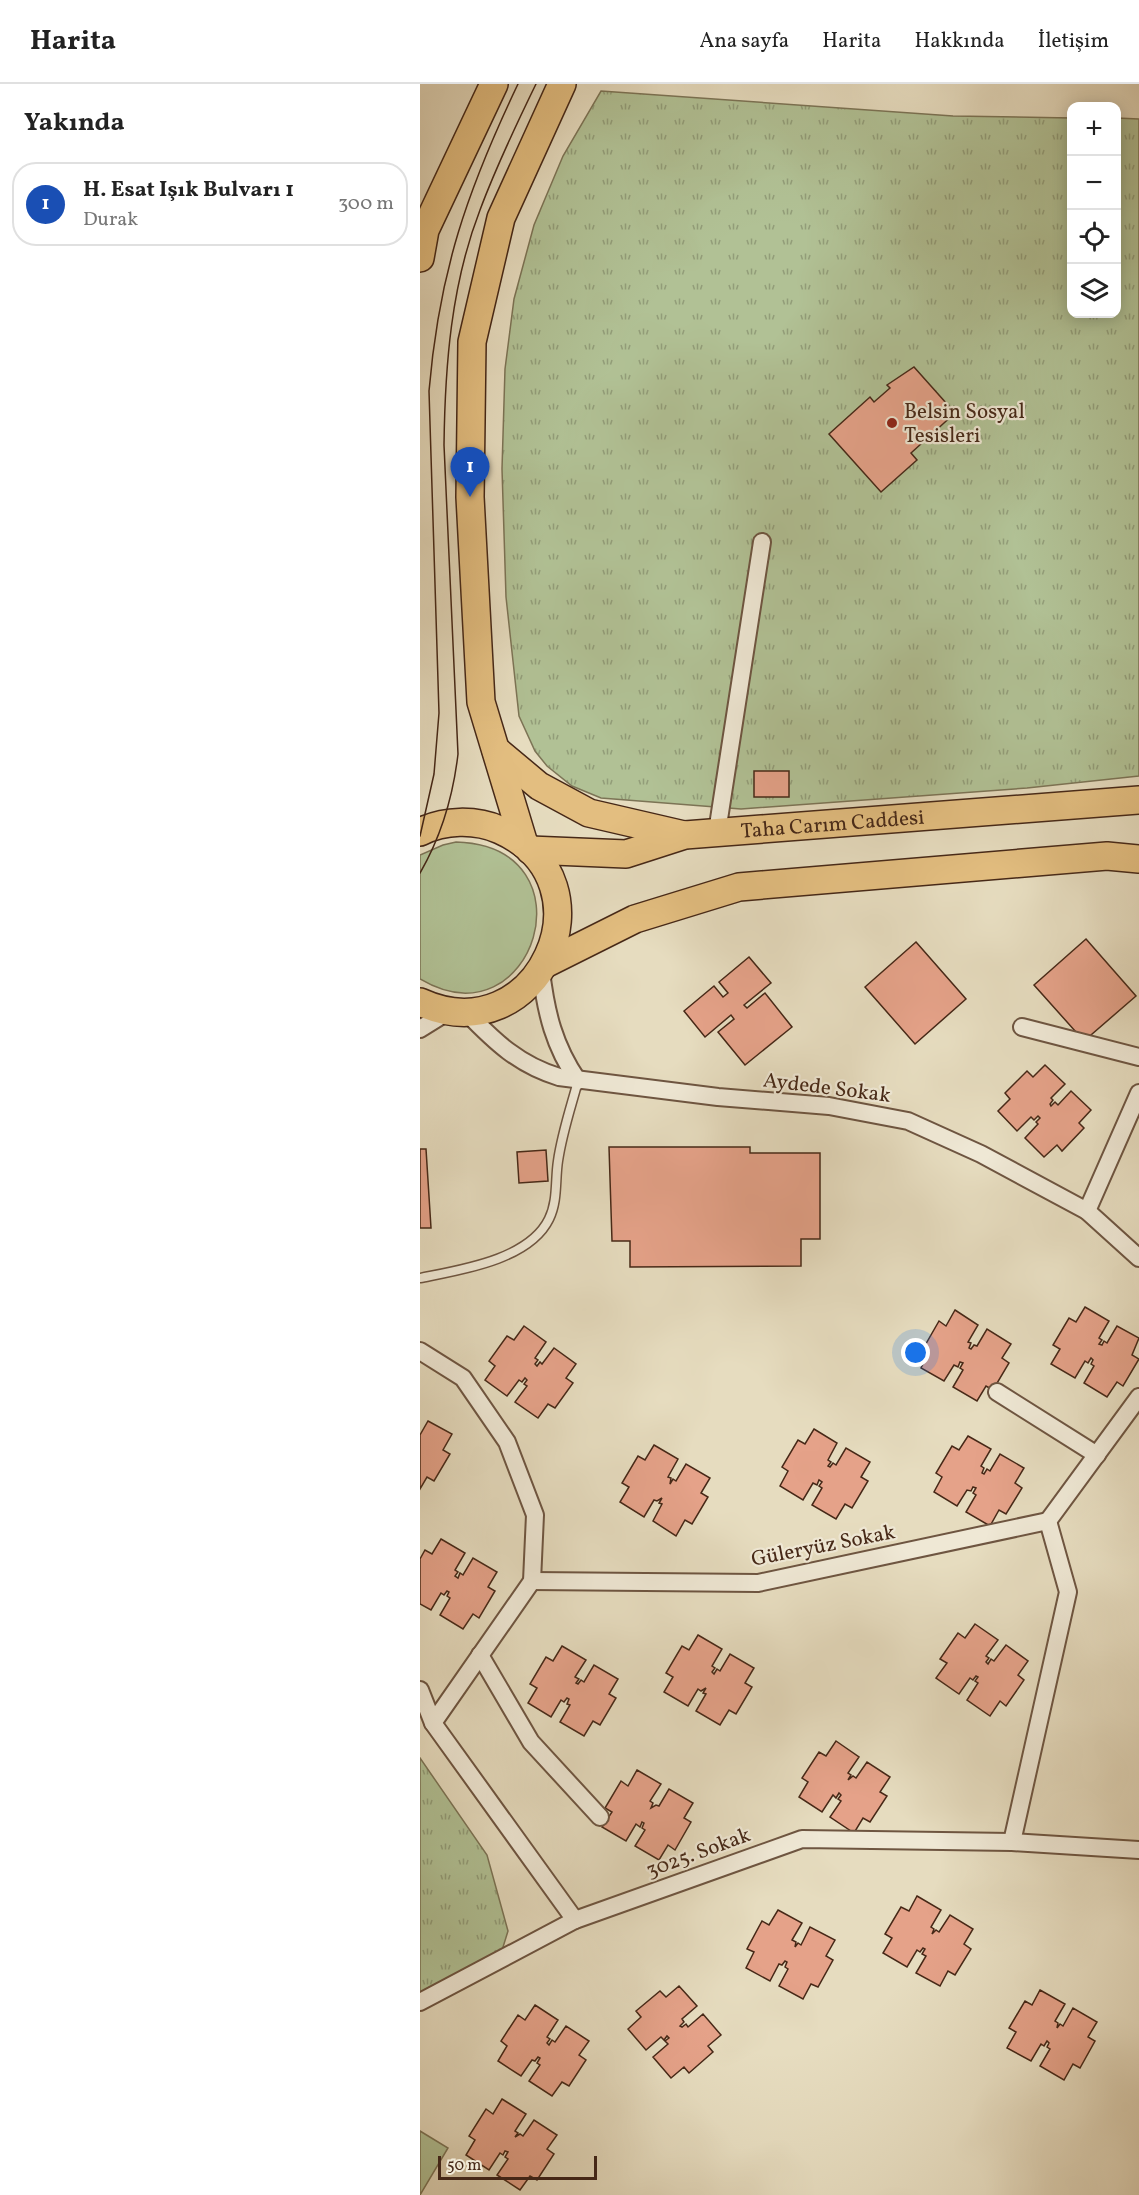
<!DOCTYPE html>
<html lang="tr">
<head>
<meta charset="utf-8">
<style>
  :root { --surface:#fff; --page:#f6f6f6; --text:#222; --muted:#767676; --line:#e0e0e0; --accent:#8f2418 }
  body { margin:0; font-family:Vollkorn,serif; background:var(--page); color:var(--text) }
  .controls { position:absolute; right:18px; top:18px; display:grid; overflow:hidden; border-radius:12px; box-shadow:0 3px 15px #0003 }
  .controls button { width:54px; height:54px; display:grid; place-items:center; padding:0; border:0; border-bottom:2px solid var(--line); background:var(--surface); color:var(--text); font:30px sans-serif }
  .scale { position:absolute; left:18px; bottom:15px; width:159px; box-sizing:border-box; padding-left:6px; border:3px solid #462817; border-top:0; font-size:16px; line-height:21px; white-space:nowrap; color:#462817; -webkit-text-stroke:4px #efe8d5; paint-order:stroke }
  .you { position:absolute; left:496px; top:1269px; width:21px; height:21px; margin:-15px; border:4px solid #fff; border-radius:50%; background:#1a73e8; box-shadow:0 0 0 9px #1a73e833 }
  .badge { display:grid; place-items:center; width:39px; height:39px; border-radius:50%; background:var(--accent); color:#fff; font-size:20px; font-weight:700 }
  .pin { position:absolute; translate:-50% -50px; filter:drop-shadow(0 2px 3px #0008) }
  .pin::after { content:''; position:absolute; top:32px; width:21px; height:18px; background:inherit; clip-path:polygon(0 0,100% 0,50% 100%) }
  .list { margin:0; padding:0; list-style:none }
  h2 { display:flex; justify-content:space-between; align-items:center; height:78px; margin:0; padding:0 24px; font-size:26px }
  h2 small { font-size:20px; font-weight:400; color:var(--muted) }
  .list li { display:grid; grid-template-columns:39px 1fr auto; gap:18px; align-items:center; box-sizing:border-box; height:84px; margin:0 12px 12px; padding:0 12px; border:2px solid var(--line); border-radius:24px }
  .list b { display:block; font-size:22px; white-space:nowrap }
  .list p { margin:0; font-size:20px; white-space:nowrap; color:var(--muted) }
  .list em { font-size:20px; font-style:normal; color:var(--muted) }
  .icon { flex:none; width:33px; height:33px; fill:none; stroke:currentColor; stroke-width:2; stroke-linecap:round; stroke-linejoin:round }
  .map { position:relative; flex:none; width:719px; height:2111px; overflow:hidden }
  header { display:flex; align-items:center; gap:36px; box-sizing:border-box; height:84px; padding:0 30px; background:var(--surface); border-bottom:2px solid var(--line) }
  header strong { font-size:28px }
  nav { display:flex; gap:33px; margin-inline-start:auto; font-size:21px }
  main { display:flex }
  aside { flex:1; background:var(--surface) }
  .map>svg:first-child { display:block }
</style>
</head>
<body>
<header>
<strong>Harita</strong>
<nav><a>Ana sayfa</a><a>Harita</a><a>Hakkında</a><a>İletişim</a></nav>
</header>
<main>
<aside>
<h2>Yakında<small></small></h2>
<ul class="list">
<li><span class="badge" style="background:#1a4fb4">1</span><div><b>H. Esat Işık Bulvarı 1</b><p>Durak</p></div><em>300 m</em></li>
</ul>
</aside>
<div class="map">
<svg width="719" height="2111" viewBox="0 0 719 2111">
  <defs>
    <pattern id="park-tufts" width="24" height="20" patternUnits="userSpaceOnUse" patternTransform="scale(1.5)"><rect width="24" height="20" fill="#b1c195"/><path d="M3 7l-1-3M5 7V3M7 7l1-3M15 17l-1-3M17 17v-4M19 17l1-3" fill="none" stroke="#929d79"/></pattern>
  </defs>
  <rect width="100%" height="100%" fill="#e6dcbf"/>
  <filter id="stains"><feTurbulence type="fractalNoise" baseFrequency=".00333" numOctaves="4"/><feColorMatrix values="0 0 0 0 .2 0 0 0 0 .09 0 0 0 0 .02 0 0 0 .5 -.17"/></filter>
  <radialGradient id="worn" r=".72"><stop offset=".6" stop-color="#630" stop-opacity="0"/><stop offset="1" stop-color="#630" stop-opacity=".3"/></radialGradient>
  <!-- grass -->
  <g fill="#b1c195" stroke="#7c7456" stroke-width="1.5">
    <path d="M36,758C176,762 114,963 0,895V771L23,761Z"/>
    <path d="M0,2047L28,2064L0,2111Z"/>
  </g>
  <!-- park -->
  <g fill="url(#park-tufts)" stroke="#7c7456" stroke-width="1.5">
    <path d="M181,7L533,32L651,34L652,230H696L697,34L719,35V692L607,704L321,725L181,714L152,702L127,682L115,667L99,632L86,513L82,385L85,285L94,215L114,141L143,72Z"/>
    <path d="M0,1674L67,1771L88,1847L79,1876L0,1909Z"/>
  </g>
  <!-- building -->
  <g fill="#e5a289" stroke="#462817" stroke-width="1.5">
    <path d="M494,283L535,329L491,369L497,376L461,408L409,350L450,313L454,318L470,304L467,301Z"/>
    <rect x="334" y="687" width="35" height="26"/>
    <path d="M666,855L716,912L664,957L614,901Z"/>
    <path d="M496,858L546,915L495,960L445,903Z"/>
    <path d="M329,873L351,899L324,921L327,924L345,909L372,943L325,981L298,948L314,935L311,931L285,953L264,927L294,902L303,913L308,909L299,898Z"/>
    <path d="M625,981L645,1000L631,1014L633,1016L630,1020L631,1022L635,1018L638,1021L651,1007L671,1026L659,1039L664,1044L642,1067L637,1061L624,1073L605,1054L618,1040L616,1038L620,1034L618,1032L614,1036L611,1033L597,1047L578,1027L590,1015L585,1009L607,987L613,993Z"/>
    <path d="M189,1063H330V1069H400V1155H381V1182L210,1183V1157H192Z"/>
    <path d="M0,1065H6L11,1144H0Z"/>
    <path d="M126,1066L128,1097L99,1099L97,1068Z"/>
    <path d="M665,1223L689,1237L679,1254L682,1256L679,1260L682,1261L684,1257L687,1259L697,1242L719,1254L712,1271L719,1275L703,1302L697,1298L687,1313L664,1299L674,1282L671,1280L673,1276L671,1274L668,1279L665,1277L655,1294L631,1280L640,1265L633,1261L649,1234L656,1238Z"/>
    <path d="M535,1226L558,1241L548,1258L551,1259L549,1264L551,1265L554,1261L557,1262L567,1245L591,1260L582,1274L589,1279L573,1306L566,1302L557,1317L533,1303L543,1286L540,1284L543,1279L540,1278L538,1283L534,1281L524,1297L501,1284L509,1268L503,1265L519,1237L526,1242Z"/>
    <path d="M104,1242L126,1258L115,1274L118,1276L115,1280L117,1282L120,1278L122,1280L134,1264L156,1280L146,1294L153,1299L135,1324L128,1320L118,1334L95,1318L107,1302L104,1300L107,1296L105,1294L102,1298L99,1296L87,1312L65,1296L75,1282L69,1277L87,1252L94,1256Z"/>
    <path d="M8,1337L32,1350L23,1366L30,1370L14,1397L7,1393L0,1405V1351Z"/>
    <path d="M394,1345L417,1359L408,1376L411,1378L408,1382L410,1383L413,1379L416,1381L426,1364L450,1378L441,1393L448,1397L432,1424L425,1420L416,1435L392,1421L402,1404L399,1402L402,1398L399,1396L397,1401L393,1399L383,1416L360,1402L368,1387L362,1383L378,1356L385,1360Z"/>
    <path d="M548,1352L571,1365L561,1382L564,1384L562,1389L564,1390L567,1385L570,1387L580,1370L604,1384L595,1399L602,1404L586,1430L579,1426L570,1442L546,1428L556,1411L553,1409L556,1404L553,1403L551,1407L547,1406L537,1422L514,1408L522,1393L516,1389L532,1362L539,1366Z"/>
    <path d="M234,1361L258,1375L248,1393L251,1394L250,1400L253,1395L256,1397L266,1380L290,1394L281,1409L288,1413L272,1440L265,1436L256,1452L233,1437L242,1420L239,1419L242,1414L237,1417L234,1416L224,1433L200,1418L209,1403L202,1399L218,1372L225,1376Z"/>
    <path d="M21,1455L45,1469L35,1486L38,1488L35,1492L38,1494L40,1489L43,1491L53,1474L77,1488L68,1503L75,1507L59,1534L53,1530L43,1545L20,1531L30,1514L27,1512L29,1508L27,1507L24,1511L21,1509L11,1526L0,1520V1475L5,1466L12,1470Z"/>
    <path d="M555,1540L578,1556L566,1572L569,1574L566,1578L568,1580L571,1575L574,1577L586,1561L608,1577L598,1591L604,1596L586,1622L580,1617L570,1632L547,1616L558,1599L555,1597L558,1593L556,1592L553,1596L550,1594L539,1610L516,1594L527,1579L520,1575L538,1549L545,1554Z"/>
    <path d="M278,1551L302,1565L292,1582L295,1584L292,1588L294,1590L297,1585L300,1587L310,1570L334,1584L325,1599L332,1603L316,1630L309,1626L300,1641L276,1627L286,1610L283,1609L286,1604L281,1607L278,1605L268,1622L244,1608L253,1593L246,1589L262,1562L269,1566Z"/>
    <path d="M142,1562L166,1576L155,1593L159,1595L156,1599L158,1600L161,1596L164,1598L174,1581L198,1595L189,1610L196,1614L180,1641L173,1637L164,1652L140,1638L150,1621L147,1620L149,1615L147,1614L144,1618L141,1616L131,1633L108,1619L117,1604L110,1600L126,1573L133,1577Z"/>
    <path d="M416,1657L439,1673L428,1689L431,1691L428,1696L433,1692L436,1694L447,1678L470,1693L460,1708L467,1712L450,1738L443,1734L434,1749L410,1733L421,1717L418,1715L421,1711L419,1709L416,1714L413,1711L402,1728L379,1713L388,1698L382,1694L399,1668L406,1672Z"/>
    <path d="M217,1686L241,1700L230,1717L233,1719L231,1724L236,1721L239,1722L249,1705L273,1719L264,1734L271,1738L255,1766L248,1761L239,1776L215,1762L225,1746L222,1744L224,1739L222,1738L220,1743L216,1740L206,1757L182,1743L192,1728L185,1724L201,1697L208,1702Z"/>
    <path d="M497,1812L521,1826L511,1843L514,1845L512,1850L516,1846L519,1848L530,1831L553,1845L544,1860L551,1865L535,1891L528,1887L520,1902L496,1889L506,1872L502,1870L505,1865L503,1864L500,1868L497,1866L487,1883L463,1869L472,1854L465,1850L481,1823L489,1827Z"/>
    <path d="M358,1826L382,1839L372,1856L376,1858L375,1863L378,1859L381,1861L390,1843L415,1856L406,1872L413,1876L398,1903L391,1900L383,1915L359,1902L368,1885L365,1883L367,1878L365,1877L362,1881L359,1880L350,1897L326,1884L334,1868L327,1865L342,1837L349,1841Z"/>
    <path d="M259,1902L277,1922L262,1935L264,1938L260,1942L262,1943L266,1940L268,1943L283,1930L301,1951L288,1962L293,1968L269,1989L264,1983L251,1994L233,1973L248,1960L245,1957L249,1954L247,1952L244,1956L241,1953L226,1966L208,1945L221,1933L216,1927L240,1907L246,1913Z"/>
    <path d="M620,1906L645,1920L635,1937L638,1939L637,1944L640,1940L643,1942L653,1924L677,1938L668,1953L675,1957L660,1984L653,1980L644,1996L620,1982L630,1965L627,1963L629,1959L627,1957L624,1962L621,1960L611,1977L587,1964L596,1948L589,1944L605,1917L612,1921Z"/>
    <path d="M115,1921L138,1936L127,1953L130,1955L127,1959L129,1961L132,1956L135,1958L146,1942L169,1957L159,1971L166,1976L149,2002L142,1998L132,2012L109,1997L120,1981L117,1979L120,1974L118,1973L115,1977L112,1976L101,1992L78,1977L87,1962L81,1957L98,1931L105,1936Z"/>
    <path d="M82,2015L106,2030L95,2047L98,2049L95,2053L100,2050L103,2052L114,2036L137,2051L127,2065L134,2070L117,2096L110,2092L100,2106L77,2091L88,2075L85,2073L88,2068L85,2067L83,2071L80,2069L69,2086L46,2071L55,2056L49,2052L66,2025L73,2030Z"/>
  </g>
  <g fill="none" stroke-linecap="round" stroke-linejoin="round">
    <!-- service casing -->
    <g stroke="#6e5541" stroke-width="11">
      <path id="service" d="M0,1194C40,1186 109,1176 129,1135C138,1117 135,1096 138,1077C142,1049 151,1023 158,997"/>
    </g>
    <!-- minor casing -->
    <g stroke="#6e5541" stroke-width="20">
      <g id="minor">
        <path d="M297,748L342,458"/>
        <path d="M121,887C126,929 134,962 158,997"/>
        <path d="M46,928C75,958 99,981 139,993L298,1013L409,1022L488,1037L561,1070L667,1127L719,1174"/>
        <path d="M602,943L719,973"/>
        <path d="M0,945L29,927"/>
        <path d="M667,1127L719,1009"/>
        <path d="M0,1267L43,1294L87,1358L115,1431L112,1497L13,1639"/>
        <path d="M577,1308L677,1371"/>
        <path d="M628,1437L719,1313"/>
        <path d="M112,1497L338,1499L628,1437"/>
        <path d="M60,1571L111,1658L180,1733"/>
        <path d="M0,1606L13,1639L155,1836"/>
        <path d="M592,1758L648,1508L628,1437"/>
        <path d="M0,1918L155,1836L382,1755L592,1758L719,1766"/>
      </g>
    </g>
    <!-- primary casing -->
    <g stroke="#462817" stroke-width="30">
      <g id="primary">
        <path d="M0,174L5,146L74,0"/>
        <path d="M76,666L119,702L169,729L264,751"/>
        <path d="M0,748C24,736 55,735 80,746C197,798 118,972 0,918"/>
        <path d="M104,760L61,618L50,413L52,258L81,134L142,0"/>
        <path id="s1" d="M110,766L206,770L265,751L719,716"/>
        <path d="M125,880L215,835L319,803L687,772L719,775"/>
      </g>
    </g>
    <!-- service -->
    <use href="#service" stroke="#efe8d5" stroke-width="8"/>
    <!-- minor -->
    <use href="#minor" stroke="#efe8d5" stroke-width="16"/>
    <!-- primary -->
    <use href="#primary" stroke="#e3be80" stroke-width="27"/>
    <!-- tram -->
    <g stroke="#462817" stroke-width="1.5">
      <path d="M0,752L14,690L19,629L9,307C19,188 47,107 98,0"/>
      <path d="M0,789C22,751 33,713 38,670L24,361C25,282 31,201 60,126C76,83 96,41 116,0"/>
    </g>
  </g>
  <!-- markers -->
  <circle fill="#8f2418" stroke="#efe8d5" stroke-width="2" cx="472" cy="339" r="6"/>
  <g text-anchor="middle" stroke-width="4.5" stroke-linejoin="round" paint-order="stroke">
    <!-- poi labels -->
    <g font-size="21" fill="#462817" stroke="#efe8d5" text-anchor="start">
      <text x="484" y="334">Belsin Sosyal<tspan x="484" dy="24">Tesisleri</tspan></text>
    </g>
    <!-- street labels -->
    <g font-size="21" fill="#462817" stroke="#efe8d5">
      <text dy="7" stroke="none"><textPath href="#s1" startOffset="306">Taha Carım Caddesi</textPath></text>
      <text transform="translate(407 1003) rotate(7)" y="7">Aydede Sokak</text>
      <text transform="translate(403 1461) rotate(-11)" y="7">Güleryüz Sokak</text>
      <text transform="translate(278 1768) rotate(-20)" y="7">3025. Sokak</text>
    </g>
  </g>
  <rect width="100%" height="100%" filter="url(#stains)"/>
  <rect width="100%" height="100%" fill="url(#worn)"/>
</svg>
<div class="controls">
<button>+</button>
<button>−</button>
<button><svg class="icon" aria-label="locate" viewBox="0 0 24 24"><circle cx="12" cy="12" r="6"/><path d="M12 2v4M12 18v4M2 12h4M18 12h4"/></svg></button>
<button><svg class="icon" aria-label="layers" viewBox="0 0 24 24"><path d="M12 4l9 5-9 5-9-5zM3 14l9 5 9-5"/></svg></button>
</div>
<div class="scale">50 m</div>
<div class="you"></div>
<div class="pin badge" style="left:50px;top:413px;background:#1a4fb4">1</div>
</div>
</main>
</body>
</html>
